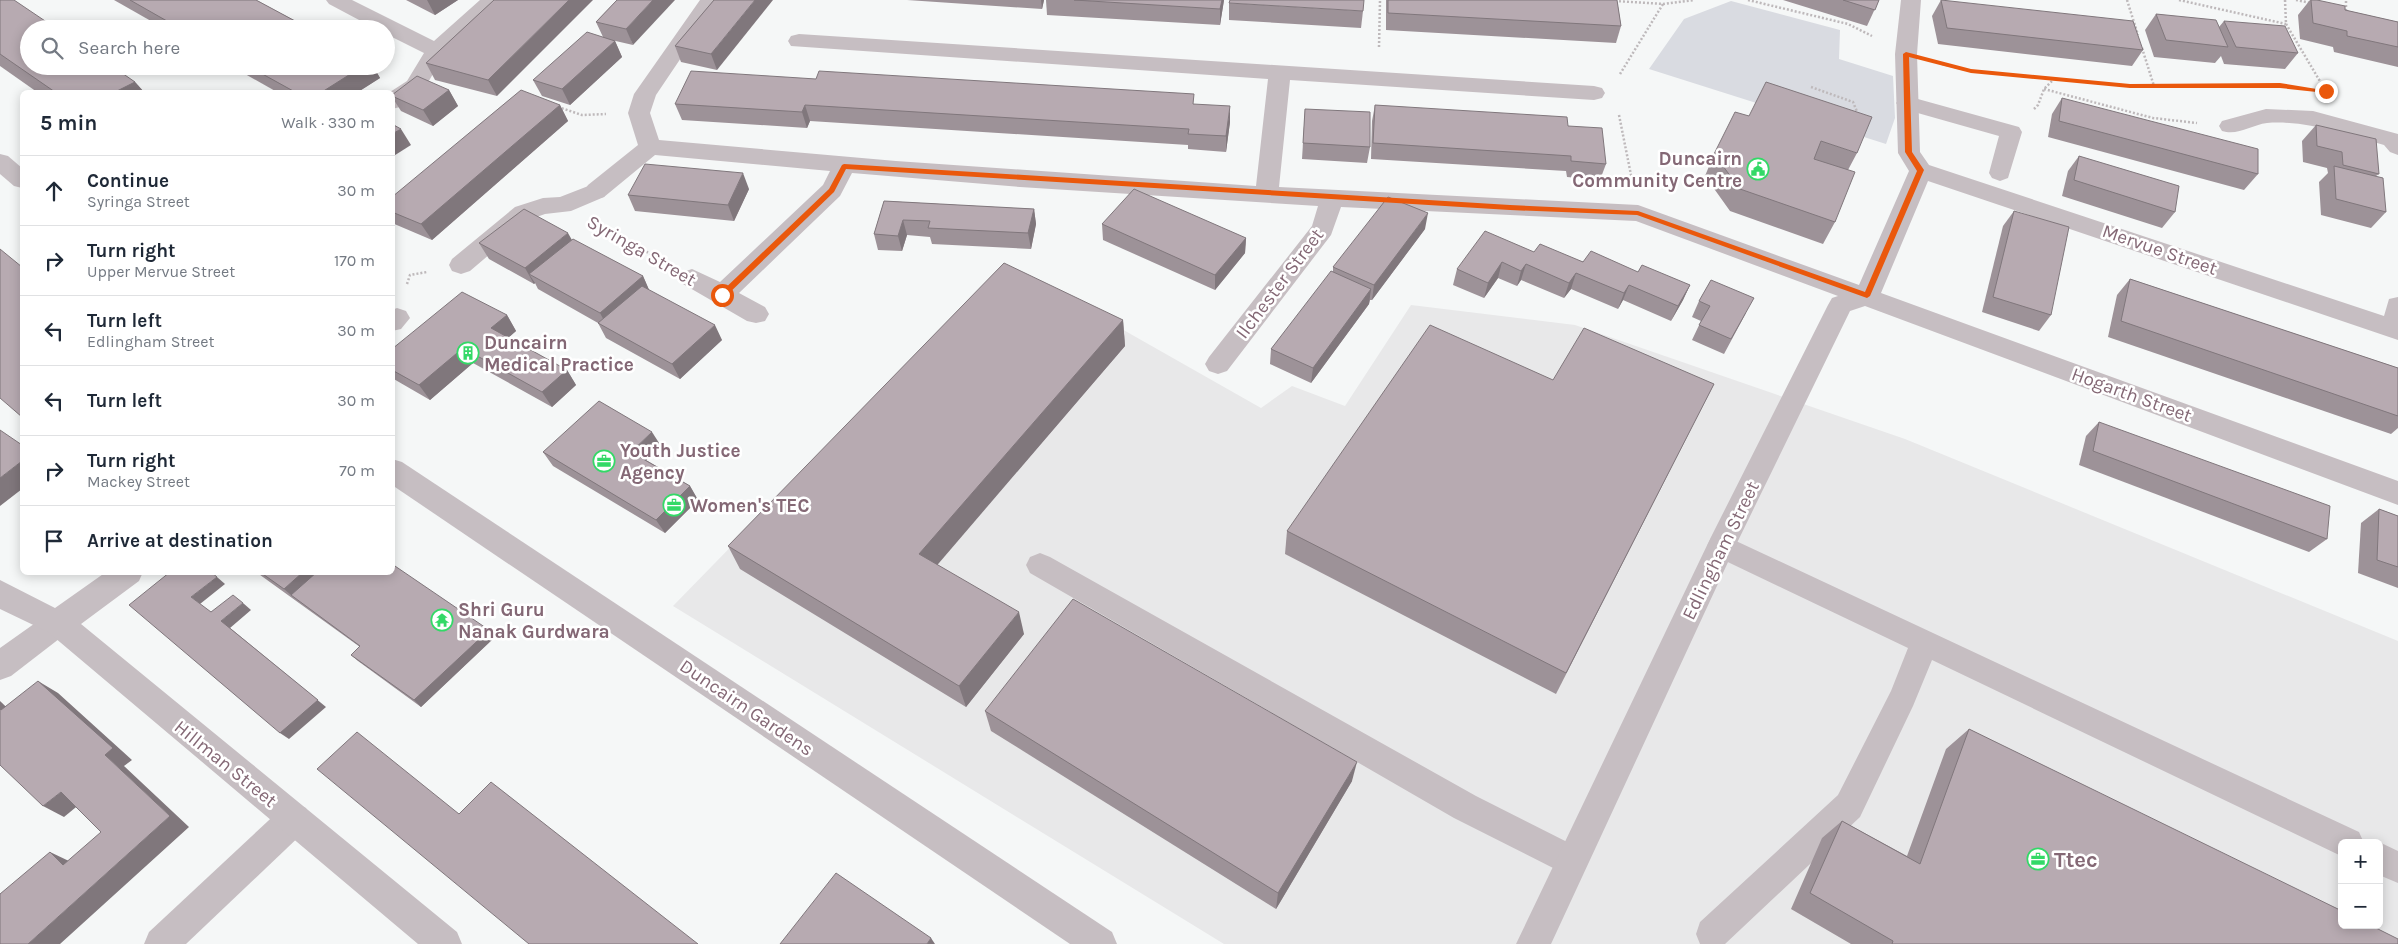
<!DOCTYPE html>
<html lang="en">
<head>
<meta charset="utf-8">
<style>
  :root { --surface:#fff; --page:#f6f6f7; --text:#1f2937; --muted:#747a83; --line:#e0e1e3 }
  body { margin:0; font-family:Karla,sans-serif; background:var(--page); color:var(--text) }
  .controls { position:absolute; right:15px; bottom:15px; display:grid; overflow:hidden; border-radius:8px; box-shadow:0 2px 12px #0003 }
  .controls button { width:45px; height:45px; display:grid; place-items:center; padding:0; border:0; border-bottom:1px solid var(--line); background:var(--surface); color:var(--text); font:25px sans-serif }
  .stop { position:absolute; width:15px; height:15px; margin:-11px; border:4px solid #ea580c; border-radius:50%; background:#fff }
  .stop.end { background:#ea580c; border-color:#fff; box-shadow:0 1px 5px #0008 }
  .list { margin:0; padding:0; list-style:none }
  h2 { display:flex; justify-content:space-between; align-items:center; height:65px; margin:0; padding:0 20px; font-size:21px }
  h2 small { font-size:16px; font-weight:400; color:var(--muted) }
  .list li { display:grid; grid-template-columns:32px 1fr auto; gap:15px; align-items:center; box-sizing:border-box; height:70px; padding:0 20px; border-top:1px solid var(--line) }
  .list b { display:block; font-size:19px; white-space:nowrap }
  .list p { margin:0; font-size:16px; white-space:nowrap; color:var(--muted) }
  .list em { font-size:16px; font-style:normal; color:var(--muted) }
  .icon { flex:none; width:28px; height:28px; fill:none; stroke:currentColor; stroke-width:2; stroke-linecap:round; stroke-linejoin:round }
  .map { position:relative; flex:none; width:2398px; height:944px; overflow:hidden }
  .search { position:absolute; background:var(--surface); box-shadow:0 2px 12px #0003; left:20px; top:20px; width:375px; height:55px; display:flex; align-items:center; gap:12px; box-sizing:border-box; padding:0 18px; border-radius:28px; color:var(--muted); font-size:19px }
  .panel { position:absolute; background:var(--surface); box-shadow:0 2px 12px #0003; left:20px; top:90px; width:375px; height:485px; border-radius:8px }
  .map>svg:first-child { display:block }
</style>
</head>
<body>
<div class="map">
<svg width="2398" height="944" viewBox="0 0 2398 944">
  <rect width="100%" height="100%" fill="#f5f7f7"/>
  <!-- built -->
  <path fill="#e8e8e9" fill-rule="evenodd" d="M1007,264L1261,408L1292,386L1345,406L1411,305L1575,325L1905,439L2398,641V944H1224L673,606ZM2342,843H2379V925H2342Z"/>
  <!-- green -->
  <path fill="#d9dbe1" d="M1731,1L1840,30L1839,59L1893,76L1895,118L1886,144L1649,69L1684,19Z"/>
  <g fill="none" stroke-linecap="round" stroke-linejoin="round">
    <!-- path -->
    <g stroke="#beb9bb" stroke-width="2.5" stroke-dasharray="2 2" stroke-linecap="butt">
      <path d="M1748,0L1848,24L1872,36"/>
      <path d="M2127,0L2138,35"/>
      <path d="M2179,0L2286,24"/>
      <path d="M2285,0L2286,24L2324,88"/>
      <path d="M2296,0L2311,3"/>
      <path d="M1615,1L1663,4L1694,0"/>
      <path d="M2341,9L2346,10V0"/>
      <path d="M1379,47L1380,0"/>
      <path d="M2142,48L2154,86"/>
      <path d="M1942,64L1971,71L2130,86H2249"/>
      <path d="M1620,74L1663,4"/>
      <path d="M1811,87L1853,102L1858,114"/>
      <path d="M2044,89L2153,118L2197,123"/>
      <path d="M558,107L582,115L606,114"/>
      <path d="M2034,109L2038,105L2044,89L2053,80"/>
      <path d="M1619,115L1632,180"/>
      <path d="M601,226L661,260"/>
      <path d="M407,284L410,275L427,272"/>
    </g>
    <!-- service -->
    <g fill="#c6bec2" fill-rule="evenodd">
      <path d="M1907,96L2019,127L2022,132L2008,178L2000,181L1992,178L1989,173L1999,136L1900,108L1896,103L1900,98Z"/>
      <path d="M1721,534L2359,832L2364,843H2342V856L2337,854L1932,660L1913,706L1860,817L1725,944H1700L1696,934L1700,922L1838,795L1891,691L1908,648L1711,554L1707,546L1711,538Z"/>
      <path d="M1040,553L1050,557L1476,796L1583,850L1588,861L1583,872L1572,877L1561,872L1454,818L1030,573L1026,565L1030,557Z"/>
      <path d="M2379,842L2398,851V883L2379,875Z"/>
    </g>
    <!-- pedestrian -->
    <g fill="#c6bec2" fill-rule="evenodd">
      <path d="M596,183L604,185L608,191L604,197L571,211L545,214L531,219L470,271L461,274L452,271L449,265L452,259L515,207L543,198L560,197Z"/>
      <path d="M58,610L68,614L73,623L68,632L11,676L0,680V648L48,614Z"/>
      <path d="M294,803L306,808L310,819L306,830L186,944H144L149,932L282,808Z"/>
    </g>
    <!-- minor -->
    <g fill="#c6bec2" fill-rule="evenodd">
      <path d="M326,0H352L434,41L480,0H502L444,55L423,91L400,107L392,109V92H390L407,81L424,53L386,34V29H376L329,4Z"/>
      <path d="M700,0H720L656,95L650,113L659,140L896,161L1256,186L1268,79L791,46L788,41L791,36L799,34L1594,86L1602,88L1605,93L1602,98L1594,100L1290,80L1279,187L1638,205L1859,285L1909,171L1898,153L1895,54L1901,0H1921L1917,54L1920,152L1929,165L2384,316L2389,299L2398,297V340L1928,181L1881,293L2398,481V505L1865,306L1850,311L1735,547L1551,944H1516L1711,537L1828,305L1832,298L1838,296L1636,221L1341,207L1331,235L1227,371L1218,374L1209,371L1205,364L1209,357L1312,226L1318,206L1020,187L852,173L840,196L739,293L765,307L769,314L765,321L756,323L747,321L683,284L680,278L683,272L692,269L720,282L823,185L830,171L655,155L604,197L596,199L588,197L584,191L588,185L638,145L628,113L634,94Z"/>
      <path d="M2266,109L2313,111L2398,134V155L2390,152L2384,145C2346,135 2307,120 2267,123C2251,125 2238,136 2222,131L2219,126L2222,121Z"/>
      <path d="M397,308L406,311L410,318L401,329L392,331V310Z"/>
      <path d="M106,572H143L139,581L81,624L457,932L462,944H418L48,632L0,609V580L55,608Z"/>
    </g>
    <!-- tertiary -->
    <g fill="#c6bec2" fill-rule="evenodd">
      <path d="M0,154L8,156L22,168V188L14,186L0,174Z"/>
      <path d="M392,459L402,462L1112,932L1117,944H1070L392,485Z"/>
    </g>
  </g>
  <!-- wall -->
  <g fill="#9d9298">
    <path d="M0,0L135,82L144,92H37L0,66Z"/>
    <path d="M114,0H256L310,29H165Z"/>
    <path d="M406,0H458L435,15Z"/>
    <path d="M494,0L497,96L435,80L426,63Z"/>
    <path d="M617,0L633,45L607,39L615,41L622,57L570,105L542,96L533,80L603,37L596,22Z"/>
    <path d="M714,0L717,70L681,62L675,46Z"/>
    <path d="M907,0H1044L1042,9Z"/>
    <path d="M1046,0H1224L1220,25L1047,15Z"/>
    <path d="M1386,0H1617L1621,26L1616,43L1386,30Z"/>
    <path d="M1783,0H1879L1867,26Z"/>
    <path d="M1941,0L2143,50L2132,66L1938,44L1932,16Z"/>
    <path d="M2310,0H2317L2345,10L2398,22V67L2334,52L2333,47L2300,39L2298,15Z"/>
    <path d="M1229,3L1363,11L1361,28L1229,20Z"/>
    <path d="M2156,14L2219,27L2224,21L2298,53L2285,69L2224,64L2221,56L2215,63L2154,57L2145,30Z"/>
    <path d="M231,66H373L380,78L358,92H277Z"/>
    <path d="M449,90L458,106L433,126L401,111L392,97V95Z"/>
    <path d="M2062,98L2258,174L2244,190L2048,137L2052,114Z"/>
    <path d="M675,104H1194L1230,122L1226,152L1188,149V145L810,121L807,128L682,120Z"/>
    <path d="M560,105L568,121L432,240L392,223V197Z"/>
    <path d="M1375,105L1568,126L1606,164L1600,180L1567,177L1566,171L1371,159L1372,121Z"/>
    <path d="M1305,109L1370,147L1367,163L1302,159Z"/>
    <path d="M1749,116L1857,153L1848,170L1835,222L1823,244L1730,211L1705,176L1714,154Z"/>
    <path d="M2316,125L2379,174L2376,176L2386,212L2371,228L2321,215L2319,182L2328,173L2327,168L2303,162L2302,141Z"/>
    <path d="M2079,156L2175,212L2162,228L2062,196L2068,171Z"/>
    <path d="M749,189L734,221L635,211L628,195Z"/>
    <path d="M884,201L1034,209L1036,224L1031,249L932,244L930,237L907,235L902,251L878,250L874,234Z"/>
    <path d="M2014,211L2051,315L2039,331L1982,312L2003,226Z"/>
    <path d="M1102,224L1246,238L1245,253L1215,290L1103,240Z"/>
    <path d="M1425,229L1372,300H1370L1369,304L1311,383L1270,364L1271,349L1333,272V267Z"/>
    <path d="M572,240L643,276L649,290L722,340L680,379L606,338L598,323L538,289L535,283L534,284L489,259L479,243Z"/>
    <path d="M1534,252L1638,272L1690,285L1683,300L1671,321L1623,300L1618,309L1571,289L1564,298L1521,280L1517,286L1498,278L1484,298L1453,285L1457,269Z"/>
    <path d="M2130,279L2398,368V428L2391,434L2108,337L2117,295Z"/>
    <path d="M1699,301L1746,313L1724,354L1692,340L1701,321L1692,317Z"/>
    <path d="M507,315L516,331L508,338L567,370L576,385L552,407L473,363L430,400L392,378V349Z"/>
    <path d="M1123,320L1125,346L937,564L1024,634L966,707L740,569L728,546Z"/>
    <path d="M1553,380L1714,384L1556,694L1285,554L1287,531Z"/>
    <path d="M2099,422L2327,539L2309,552L2079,465L2086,436Z"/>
    <path d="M661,446L646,460L690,486L698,500L665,533L553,466L543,452Z"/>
    <path d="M2379,509L2398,516V588L2358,573L2361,523Z"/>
    <path d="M256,572H392L495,637L421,707L358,661L351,655L360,647Z"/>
    <path d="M985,711L1352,781L1276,909L991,731Z"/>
    <path d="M1969,729L2398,944H1851L1791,909L1822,838L1842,821L1907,856L1946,749Z"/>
  </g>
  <!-- shaded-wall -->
  <g fill="#80777c">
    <path d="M427,0H458L435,15Z"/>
    <path d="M569,0H593L497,96L488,80Z"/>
    <path d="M653,0H675L633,45L626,29Z"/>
    <path d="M755,0H773L717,70L711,54Z"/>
    <path d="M1041,0H1044L1042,9Z"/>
    <path d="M1222,0H1224L1220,25V9Z"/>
    <path d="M615,41L622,57L570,105L562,89Z"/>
    <path d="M363,66H373L380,78L358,92H322Z"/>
    <path d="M135,82L144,92H115Z"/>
    <path d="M449,90L458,106L433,126L423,110Z"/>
    <path d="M560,105L568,121L432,240L421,224Z"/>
    <path d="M805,105L810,121L807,128L802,112Z"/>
    <path d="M1230,106V122L1226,152V136Z"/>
    <path d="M401,129L411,145L392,157V134Z"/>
    <path d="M743,173L749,189L734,221L728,205Z"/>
    <path d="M1034,209L1036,224L1031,249L1028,233Z"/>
    <path d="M1428,213L1425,229L1372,300L1374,285Z"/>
    <path d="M903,220L907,235L902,251L898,236Z"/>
    <path d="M568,233L577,249L529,274L535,283L534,284L525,268Z"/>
    <path d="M1246,238L1245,253L1215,290V275Z"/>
    <path d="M1502,262L1498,278L1484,298L1488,283Z"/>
    <path d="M1526,264L1521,280L1517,286L1521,271Z"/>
    <path d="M1576,273L1571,289L1564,298L1569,283Z"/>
    <path d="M643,276L650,292L608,328L600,313Z"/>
    <path d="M1629,285L1623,300L1618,309L1624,293Z"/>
    <path d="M1690,285L1683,300L1671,321L1678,306Z"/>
    <path d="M1371,289L1369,304L1311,383L1313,368Z"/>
    <path d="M507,315L516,331L501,344L491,328Z"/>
    <path d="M1123,320L1125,346L927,577L919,554Z"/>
    <path d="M715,325L722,340L680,379L672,364Z"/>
    <path d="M463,348L473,363L430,400L419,385Z"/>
    <path d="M567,370L576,385L552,407L542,392Z"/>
    <path d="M652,432L661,446L640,466L631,452Z"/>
    <path d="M22,461V489L0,506V478Z"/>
    <path d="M690,486L698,500L665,533L656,520Z"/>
    <path d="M303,572H333L291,595L284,589Z"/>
    <path d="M217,577L225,584L200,604L191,597Z"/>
    <path d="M243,603L251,610L230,628L326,707L289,739L280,733L221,621Z"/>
    <path d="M1019,612L1024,634L966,707L959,686Z"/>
    <path d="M489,630L495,637L421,707L414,700Z"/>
    <path d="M38,681L58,693L132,760L124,766L189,827L60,944H28L170,816L105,755Z"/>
    <path d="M0,701L22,722L0,709Z"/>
    <path d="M1357,762L1352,781L1276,909L1278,893Z"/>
    <path d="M61,792L81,803L64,817L43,806Z"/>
    <path d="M50,852L71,862L63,865Z"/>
    <path d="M931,938L935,944H927Z"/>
  </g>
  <!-- building -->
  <g fill="#b7aab1" stroke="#80777c">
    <path d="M0,0H14L57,29H29V66H112L135,82L115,92H55L0,54Z"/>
    <path d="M130,0H256L310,29H181Z"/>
    <path d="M494,0H569L488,80L426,63Z"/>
    <path d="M617,0H653L626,29L596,22Z"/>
    <path d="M714,0H755L711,54L675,46Z"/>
    <path d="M1074,0H1222L1220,9Z"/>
    <path d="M1230,0H1364L1363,11L1229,3Z"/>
    <path d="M1388,0H1617L1621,26L1388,13Z"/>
    <path d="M1843,0H1879L1875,10Z"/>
    <path d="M1941,0L2133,21L2143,50L1947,28Z"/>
    <path d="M2311,0H2317L2345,6V10L2398,22V47L2347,36V31L2313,23Z"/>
    <path d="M2156,14L2216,20L2228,47L2166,40Z"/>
    <path d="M2224,21L2285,26L2298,53L2236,47Z"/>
    <path d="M587,32L615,41L562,89L533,80Z"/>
    <path d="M248,66H363L322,92H295Z"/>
    <path d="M691,71L816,79L819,71L1194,94L1193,104L1230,106L1226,136L1188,134L1189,129L805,105L802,112L675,104Z"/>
    <path d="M417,76L449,90L423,110L392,96V95Z"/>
    <path d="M1766,82L1872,117L1857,153L1821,141L1814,159L1855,172L1835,222L1740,189L1714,154L1735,112L1749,116Z"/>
    <path d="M521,90L560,105L421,224L392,212V197Z"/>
    <path d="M2062,98L2258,149V174L2059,121Z"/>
    <path d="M1375,105L1567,117L1568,126L1602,128L1606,164L1571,161V156L1373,143Z"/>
    <path d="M1305,109L1370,112V147L1303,143Z"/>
    <path d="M392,124L401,129L392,134Z"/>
    <path d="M2316,125L2376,139L2379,174L2343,165L2342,152L2317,146Z"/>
    <path d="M2079,156L2179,186L2175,212L2074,180Z"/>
    <path d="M645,164L743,173L728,205L628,195Z"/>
    <path d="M2334,166L2383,178L2386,212L2336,199Z"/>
    <path d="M1134,189L1246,238L1215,275L1102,224Z"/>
    <path d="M1388,197L1428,213L1374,285L1333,267Z"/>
    <path d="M884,201L1034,209L1028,233L928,228L930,221L903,220L898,236L874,234Z"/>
    <path d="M524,209L568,233L525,268L479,243Z"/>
    <path d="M2014,211L2069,227L2051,315L1993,297Z"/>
    <path d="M1485,231L1534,252L1540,244L1583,262L1591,251L1638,272L1642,265L1690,285L1678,306L1629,285L1624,293L1576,273L1569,283L1526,264L1521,271L1502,262L1488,283L1457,269Z"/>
    <path d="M573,239L643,276L600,313L529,274Z"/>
    <path d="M0,249L22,267V417L0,398Z"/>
    <path d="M1004,263L1123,320L919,554L1019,612L959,686L728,546Z"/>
    <path d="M1331,271L1371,289L1313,368L1271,349Z"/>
    <path d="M2130,279L2398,368V416L2121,321Z"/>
    <path d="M1711,280L1754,298L1731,339L1699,325L1710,306L1699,301Z"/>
    <path d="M642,286L715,325L672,364L598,323Z"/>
    <path d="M462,292L507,315L491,328L567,370L542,392L463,348L419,385L392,370V349Z"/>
    <path d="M1430,325L1553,380L1584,328L1714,384L1566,673L1287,531Z"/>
    <path d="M599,401L652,432L631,452L690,486L656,520L543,452Z"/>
    <path d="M2099,422L2330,506L2327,539L2093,451Z"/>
    <path d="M0,430L22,445V461L0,478Z"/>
    <path d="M2379,509L2398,516V567L2377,560Z"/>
    <path d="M392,564L489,630L414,700L351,655L360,646L291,595L317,572H392Z"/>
    <path d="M170,572H211L217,577L191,597L211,612L233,595L243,603L221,621L318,700L280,733L129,605Z"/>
    <path d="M260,572H303L284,589Z"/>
    <path d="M1073,599L1357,762L1278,893L985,711Z"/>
    <path d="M38,681L113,748L105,755L170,816L28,944H0V894L50,852L63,865L101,832L61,792L43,806L0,765V709L1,710Z"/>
    <path d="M1969,729L2342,911V925H2370L2398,939V944H1892L1893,941L1810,893L1842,821L1920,864Z"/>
    <path d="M357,732L459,814L491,782L698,944H529L317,769Z"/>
    <path d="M836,873L931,938L927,944H780Z"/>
  </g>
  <!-- route -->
  <path fill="#ea580c" d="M1906,52L1971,69L2130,84L2280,83L2329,91L2326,93L2280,88H2130L1971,73L1909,57L1912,152L1924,170L1870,296L1867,298L1637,215L1510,210L846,169L834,192L725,297L718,295L829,189L842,165L844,164L1510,205L1638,211L1865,292L1917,171L1905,152L1903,54Z"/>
  <!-- icons -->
  <defs>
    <g id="civic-ring" transform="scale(1.125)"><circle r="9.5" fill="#fff" stroke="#33d967" stroke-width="1.5"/><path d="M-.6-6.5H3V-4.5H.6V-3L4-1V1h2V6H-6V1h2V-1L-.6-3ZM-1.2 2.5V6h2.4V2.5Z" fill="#33d967"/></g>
    <g id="building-ring" transform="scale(1.125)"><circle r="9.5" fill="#fff" stroke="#33d967" stroke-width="1.5"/><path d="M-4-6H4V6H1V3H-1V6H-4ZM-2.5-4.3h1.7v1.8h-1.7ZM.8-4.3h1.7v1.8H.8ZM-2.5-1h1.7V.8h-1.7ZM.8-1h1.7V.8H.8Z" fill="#33d967"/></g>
    <g id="office-ring" transform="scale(1.125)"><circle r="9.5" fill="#fff" stroke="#33d967" stroke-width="1.5"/><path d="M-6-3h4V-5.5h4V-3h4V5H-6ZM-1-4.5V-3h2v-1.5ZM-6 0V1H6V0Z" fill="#33d967"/></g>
    <g id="temple-ring" transform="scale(1.125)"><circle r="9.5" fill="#fff" stroke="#33d967" stroke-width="1.5"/><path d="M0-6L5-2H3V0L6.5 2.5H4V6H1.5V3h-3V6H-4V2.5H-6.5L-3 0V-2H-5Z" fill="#33d967"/></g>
  </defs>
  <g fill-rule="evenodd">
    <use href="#civic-ring" x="1758" y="169"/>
    <use href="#building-ring" x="468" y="353"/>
    <use href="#office-ring" x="604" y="461"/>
    <use href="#office-ring" x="674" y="505"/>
    <use href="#temple-ring" x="442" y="620"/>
    <use href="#office-ring" x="2038" y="859"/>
  </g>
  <g text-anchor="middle" stroke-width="5" stroke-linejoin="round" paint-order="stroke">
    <!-- poi labels -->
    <g font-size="19" font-weight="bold" fill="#846875" stroke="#fff" text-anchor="start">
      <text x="1742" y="165" text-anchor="end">Duncairn<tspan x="1742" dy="22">Community Centre</tspan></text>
      <text x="484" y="349">Duncairn<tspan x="484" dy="22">Medical Practice</tspan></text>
      <text x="620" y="457">Youth Justice<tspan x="620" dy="22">Agency</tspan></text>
      <text x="690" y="512">Women's TEC</text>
      <text x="458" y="616">Shri Guru<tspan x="458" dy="22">Nanak Gurdwara</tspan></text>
    </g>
    <!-- street labels -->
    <g font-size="19" fill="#846875" stroke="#fff">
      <text transform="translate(2160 249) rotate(19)" y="7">Mervue Street</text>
      <text transform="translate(642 250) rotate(30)" y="7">Syringa Street</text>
      <text transform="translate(1279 283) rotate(-53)" y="7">Ilchester Street</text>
      <text transform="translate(2132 394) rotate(20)" y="7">Hogarth Street</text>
      <text transform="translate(1720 550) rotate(-64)" y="7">Edlingham Street</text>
      <text transform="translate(747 707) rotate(34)" y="7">Duncairn Gardens</text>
      <text transform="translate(226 763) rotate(39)" y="7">Hillman Street</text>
    </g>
    <!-- near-poi labels -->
    <g font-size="22" font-weight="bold" fill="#846875" stroke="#fff" text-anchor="start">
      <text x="2054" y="867">Ttec</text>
    </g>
  </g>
</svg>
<div class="controls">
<button>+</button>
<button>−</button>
</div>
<div class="stop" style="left:722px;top:295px"></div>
<div class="stop end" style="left:2326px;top:91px"></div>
<div class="search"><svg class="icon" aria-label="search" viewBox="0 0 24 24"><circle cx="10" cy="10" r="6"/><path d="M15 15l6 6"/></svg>Search here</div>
<section class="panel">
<h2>5 min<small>Walk · 330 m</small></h2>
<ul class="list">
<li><svg class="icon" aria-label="ahead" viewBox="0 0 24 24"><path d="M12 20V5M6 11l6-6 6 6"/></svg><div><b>Continue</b><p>Syringa Street</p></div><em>30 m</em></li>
<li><svg class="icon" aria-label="right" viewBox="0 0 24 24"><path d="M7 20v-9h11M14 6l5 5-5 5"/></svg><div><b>Turn right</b><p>Upper Mervue Street</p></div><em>170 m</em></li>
<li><svg class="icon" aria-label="left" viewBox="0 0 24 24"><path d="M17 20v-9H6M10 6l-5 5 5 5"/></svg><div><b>Turn left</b><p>Edlingham Street</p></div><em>30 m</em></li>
<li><svg class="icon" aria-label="left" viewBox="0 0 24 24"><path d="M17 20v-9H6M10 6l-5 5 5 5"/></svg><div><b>Turn left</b></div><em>30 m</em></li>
<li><svg class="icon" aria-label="right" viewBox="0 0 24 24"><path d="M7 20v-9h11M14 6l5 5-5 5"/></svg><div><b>Turn right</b><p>Mackey Street</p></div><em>70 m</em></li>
<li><svg class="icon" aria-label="arrive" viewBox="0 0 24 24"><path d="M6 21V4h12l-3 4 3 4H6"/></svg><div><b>Arrive at destination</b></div></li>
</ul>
</section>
</div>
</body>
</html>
